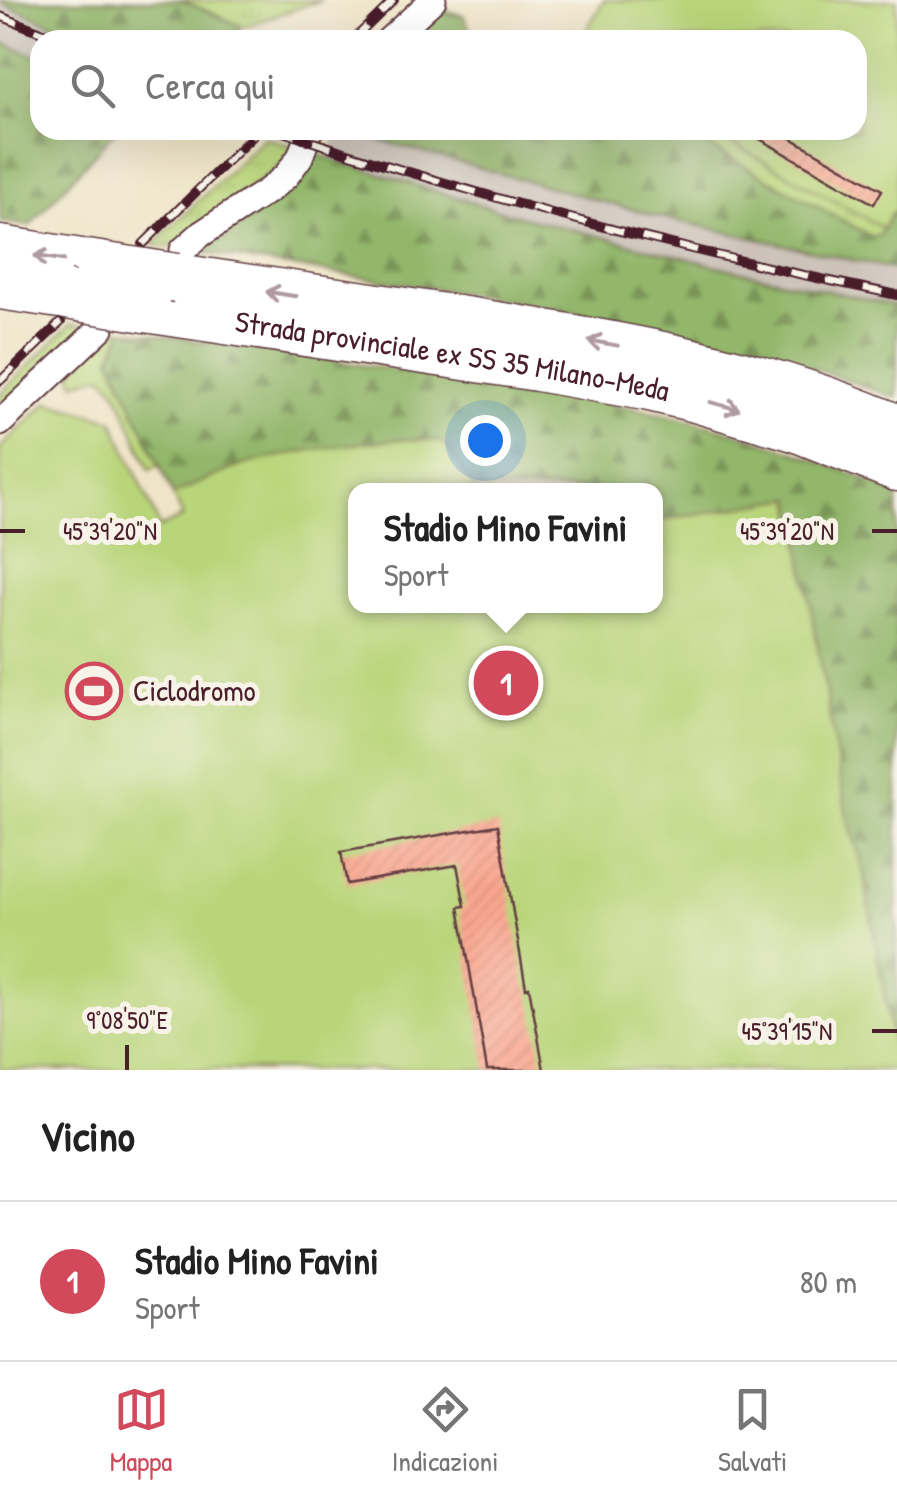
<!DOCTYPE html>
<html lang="it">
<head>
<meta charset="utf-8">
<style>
  :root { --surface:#fff; --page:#f2f2f2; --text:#222; --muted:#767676; --line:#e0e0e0; --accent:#d1495b }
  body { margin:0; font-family:"Patrick Hand",sans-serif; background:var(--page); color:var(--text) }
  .you { position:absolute; left:485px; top:440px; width:35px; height:35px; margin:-25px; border:8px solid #fff; border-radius:50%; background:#1a73e8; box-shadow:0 0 0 15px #1a73e833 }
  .badge { display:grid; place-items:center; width:65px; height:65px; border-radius:50%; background:var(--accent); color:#fff; font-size:32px; font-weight:700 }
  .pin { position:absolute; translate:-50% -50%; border:5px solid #fff; box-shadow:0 2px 10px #0006 }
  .popup { position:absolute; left:348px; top:483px; width:315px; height:130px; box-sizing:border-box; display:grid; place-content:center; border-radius:20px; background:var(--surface); filter:drop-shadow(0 2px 8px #0005); font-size:32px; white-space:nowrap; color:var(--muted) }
  .popup b { font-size:38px; color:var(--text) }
  .popup::after { content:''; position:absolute; left:50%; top:100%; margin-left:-20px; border:20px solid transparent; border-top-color:var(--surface) }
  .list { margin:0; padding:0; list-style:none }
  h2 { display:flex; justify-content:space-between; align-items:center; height:130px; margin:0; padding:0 40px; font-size:42px }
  h2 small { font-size:32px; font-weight:400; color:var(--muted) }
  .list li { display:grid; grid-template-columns:65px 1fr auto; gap:30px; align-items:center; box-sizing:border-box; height:160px; padding:0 40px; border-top:2px solid var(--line) }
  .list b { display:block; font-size:38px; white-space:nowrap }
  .list p { margin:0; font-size:32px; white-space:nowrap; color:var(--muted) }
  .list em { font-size:32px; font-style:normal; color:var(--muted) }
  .icon { flex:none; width:55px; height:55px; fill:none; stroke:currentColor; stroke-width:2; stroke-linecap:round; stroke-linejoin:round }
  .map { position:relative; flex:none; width:897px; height:1070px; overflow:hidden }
  .search { position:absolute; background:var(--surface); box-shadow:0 10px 40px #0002; left:30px; right:30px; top:30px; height:110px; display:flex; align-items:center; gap:25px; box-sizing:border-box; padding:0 35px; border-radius:30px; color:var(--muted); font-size:38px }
  .sheet { height:290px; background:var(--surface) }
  nav { display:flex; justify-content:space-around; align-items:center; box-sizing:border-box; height:140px; border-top:2px solid var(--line); background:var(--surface); font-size:28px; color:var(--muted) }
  nav a { display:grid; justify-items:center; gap:5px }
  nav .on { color:var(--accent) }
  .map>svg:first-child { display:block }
</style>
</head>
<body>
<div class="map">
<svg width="897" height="1070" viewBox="0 0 897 1070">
  <defs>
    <pattern id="grass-tufts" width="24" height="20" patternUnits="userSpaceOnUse" patternTransform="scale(2.5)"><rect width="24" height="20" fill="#b9d57a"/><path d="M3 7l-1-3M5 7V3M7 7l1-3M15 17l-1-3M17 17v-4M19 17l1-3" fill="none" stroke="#a1b66a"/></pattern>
    <pattern id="forest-firs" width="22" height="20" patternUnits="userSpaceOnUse" patternTransform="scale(2.5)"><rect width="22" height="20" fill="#92b66a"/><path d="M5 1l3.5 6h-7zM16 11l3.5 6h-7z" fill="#799357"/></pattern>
    <pattern id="building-hatch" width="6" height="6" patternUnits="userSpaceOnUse" patternTransform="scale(2.5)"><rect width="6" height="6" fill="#faa68f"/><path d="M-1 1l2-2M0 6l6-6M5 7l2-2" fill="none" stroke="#d88e7c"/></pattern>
  </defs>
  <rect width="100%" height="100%" fill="#f7f3e8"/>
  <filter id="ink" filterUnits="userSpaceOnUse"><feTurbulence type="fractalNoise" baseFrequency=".01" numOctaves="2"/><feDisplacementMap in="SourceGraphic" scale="20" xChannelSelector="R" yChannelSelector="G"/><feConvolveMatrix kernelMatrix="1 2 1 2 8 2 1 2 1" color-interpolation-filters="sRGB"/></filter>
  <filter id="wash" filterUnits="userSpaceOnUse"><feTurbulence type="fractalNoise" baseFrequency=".0048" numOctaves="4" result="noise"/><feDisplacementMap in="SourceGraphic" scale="40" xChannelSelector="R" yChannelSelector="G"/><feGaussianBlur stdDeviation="2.25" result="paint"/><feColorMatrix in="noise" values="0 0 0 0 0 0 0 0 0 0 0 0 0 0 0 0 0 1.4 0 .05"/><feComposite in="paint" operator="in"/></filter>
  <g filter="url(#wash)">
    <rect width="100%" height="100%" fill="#efe4c7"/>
    <!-- industrial -->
    <g fill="#ccc2b9">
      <path d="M0,3L94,40H40V57L0,42Z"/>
      <path d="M338,130L652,215L897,270V306L742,272L507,213L328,158Z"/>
    </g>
    <!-- grass -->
    <g fill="url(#grass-tufts)" stroke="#827a52" stroke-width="2.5">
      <path d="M181,0H322L243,27Z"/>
      <path d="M680,130H738L892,191L897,213L892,212L880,234L872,237Z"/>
      <path d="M265,137L298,148L293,156L171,248L152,245Z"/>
      <path d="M71,324L88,327L0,410V394Z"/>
      <path d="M116,329L122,330L111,358L160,465L150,470L116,390L102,375L75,383L72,374L79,364Z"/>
    </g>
    <!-- forest -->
    <g fill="url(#forest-firs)" stroke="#6e6a4a" stroke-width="2.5">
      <path d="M0,0H181L243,27L221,40H94L0,3Z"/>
      <path d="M443,10L463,15L475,40H408Z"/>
      <path d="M0,42L40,57V130H116L29,226L0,222Z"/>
      <path d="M342,130H680L872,237L880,234L893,211L897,213V270L652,215Z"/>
      <path d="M310,152L507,213L742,272L897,306V398L787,359L658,327L502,299L203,253L293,188L301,179Z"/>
      <path d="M122,330C228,345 334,360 440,377C540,392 642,405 740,434C794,450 845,470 897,493V1065L862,864L847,817L792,498L656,521V490H475L445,444C414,430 273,454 238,467C216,475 195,485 173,495L111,358Z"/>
    </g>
    <!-- garden -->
    <g fill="#b9d57a" stroke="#827a52" stroke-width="2.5">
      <path d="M604,0H897V213L892,212L883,228L709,130H857V40H598L585,33Z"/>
      <path d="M48,402L113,420L160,528L183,517L173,495C195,485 216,475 238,467C273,454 413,430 445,444L475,490H356V606H656V521L792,498L847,817L862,864L897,1070H0V448Z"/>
    </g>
    <g id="blocks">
      <!-- building -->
      <g fill="url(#building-hatch)">
        <path d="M744,130H777L882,190L874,204Z"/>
        <path d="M498,825L526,988L529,987L544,1070H487L459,907L465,906L457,865L347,884L341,852Z"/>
      </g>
    </g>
  </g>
  <g filter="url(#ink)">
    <use href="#blocks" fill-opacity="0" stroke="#633d42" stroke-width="2.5"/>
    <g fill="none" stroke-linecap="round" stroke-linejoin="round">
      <!-- street casing -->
      <g stroke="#633d42" stroke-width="29">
        <g id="street">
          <path d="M389,40L433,0"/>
          <path d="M183,250L201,234L269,190L286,176L300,157L310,130"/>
          <path d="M0,423L101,328"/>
        </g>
      </g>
      <!-- highway casing -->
      <g stroke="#633d42" stroke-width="51">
        <g id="highway">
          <path d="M0,250L99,266"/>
          <path d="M177,278C275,293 373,308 471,322C616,345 761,369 897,429"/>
          <path d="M0,285L67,295"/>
          <path id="s1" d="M146,308L538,367L645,386L696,398L795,427L897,467"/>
        </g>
      </g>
      <!-- street -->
      <use href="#street" stroke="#fff" stroke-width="25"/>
      <!-- highway -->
      <use href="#highway" stroke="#fff" stroke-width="48"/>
      <!-- rail casing -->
      <g stroke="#4a1f2b" stroke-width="10">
        <g id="rail">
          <path d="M0,16L62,40"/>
          <path d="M353,40L394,0"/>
          <path d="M277,130C480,198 688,252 897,295"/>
          <path d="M143,244L259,130"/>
          <path d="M0,381L61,322"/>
        </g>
      </g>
      <!-- rail -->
      <use href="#rail" stroke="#f7f3e8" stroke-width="6" stroke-dasharray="19" stroke-linecap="butt"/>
      <!-- highway-bridge casing -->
      <g stroke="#633d42" stroke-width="51" stroke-linecap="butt">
        <g id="highway-bridge">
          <path d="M99,266L177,278"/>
          <path d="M67,295L146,308"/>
        </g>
      </g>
      <!-- highway-bridge -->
      <use href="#highway-bridge" stroke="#fff" stroke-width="48"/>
    </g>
    <!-- one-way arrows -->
    <defs><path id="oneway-shaft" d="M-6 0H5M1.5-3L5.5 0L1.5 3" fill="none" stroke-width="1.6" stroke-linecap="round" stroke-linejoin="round" transform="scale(2.5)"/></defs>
    <g stroke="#ae9aa0">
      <use href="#oneway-shaft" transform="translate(49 258) rotate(-171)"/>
      <use href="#oneway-shaft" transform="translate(281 294) rotate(-171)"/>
      <use href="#oneway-shaft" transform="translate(603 343) rotate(-170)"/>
      <use href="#oneway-shaft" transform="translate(725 406) rotate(15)"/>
    </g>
  </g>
  <!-- ticks -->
  <path fill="none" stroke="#4a1f2b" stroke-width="4" d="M0,531H25M872,531H897M872,1031H897M127,1045V1070"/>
  <!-- icons -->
  <defs>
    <g id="stadium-ring" transform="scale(2.875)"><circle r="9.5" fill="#f7f3e8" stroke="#d1495b" stroke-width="1.5"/><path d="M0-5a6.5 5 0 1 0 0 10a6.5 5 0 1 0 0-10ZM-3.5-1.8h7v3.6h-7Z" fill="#d1495b"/></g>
  </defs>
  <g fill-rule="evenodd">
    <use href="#stadium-ring" x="94" y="691"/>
  </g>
  <g text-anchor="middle" stroke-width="10" stroke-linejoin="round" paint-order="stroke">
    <!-- street labels -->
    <g font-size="30" fill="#4a1f2b" stroke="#f7f3e8">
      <text dy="10" stroke="none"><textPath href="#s1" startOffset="310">Strada provinciale ex SS 35 Milano-Meda</textPath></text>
    </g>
    <!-- poi labels -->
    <g font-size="30" fill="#4a1f2b" stroke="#f7f3e8" text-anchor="start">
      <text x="133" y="701">Ciclodromo</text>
    </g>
  </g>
  <g font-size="25" text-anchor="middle" fill="#4a1f2b" stroke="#f7f3e8" stroke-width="10" stroke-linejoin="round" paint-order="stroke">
    <text x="110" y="540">45°39'20"N</text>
    <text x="787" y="540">45°39'20"N</text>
    <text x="127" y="1029">9°08'50"E</text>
    <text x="787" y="1040">45°39'15"N</text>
  </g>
</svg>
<div class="you"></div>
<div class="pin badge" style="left:506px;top:683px">1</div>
<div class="popup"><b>Stadio Mino Favini</b>Sport</div>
<div class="search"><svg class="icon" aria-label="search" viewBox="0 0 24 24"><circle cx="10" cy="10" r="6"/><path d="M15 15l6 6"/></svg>Cerca qui</div>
</div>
<section class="sheet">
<h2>Vicino<small></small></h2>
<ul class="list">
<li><span class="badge">1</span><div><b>Stadio Mino Favini</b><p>Sport</p></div><em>80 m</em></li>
</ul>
</section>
<nav>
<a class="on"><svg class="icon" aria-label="map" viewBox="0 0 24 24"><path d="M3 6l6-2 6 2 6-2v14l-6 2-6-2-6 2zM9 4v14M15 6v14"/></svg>Mappa</a>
<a><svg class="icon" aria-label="directions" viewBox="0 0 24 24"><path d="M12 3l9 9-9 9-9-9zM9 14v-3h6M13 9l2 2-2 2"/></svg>Indicazioni</a>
<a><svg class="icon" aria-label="saved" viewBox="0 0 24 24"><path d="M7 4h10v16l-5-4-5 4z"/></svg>Salvati</a>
</nav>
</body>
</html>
